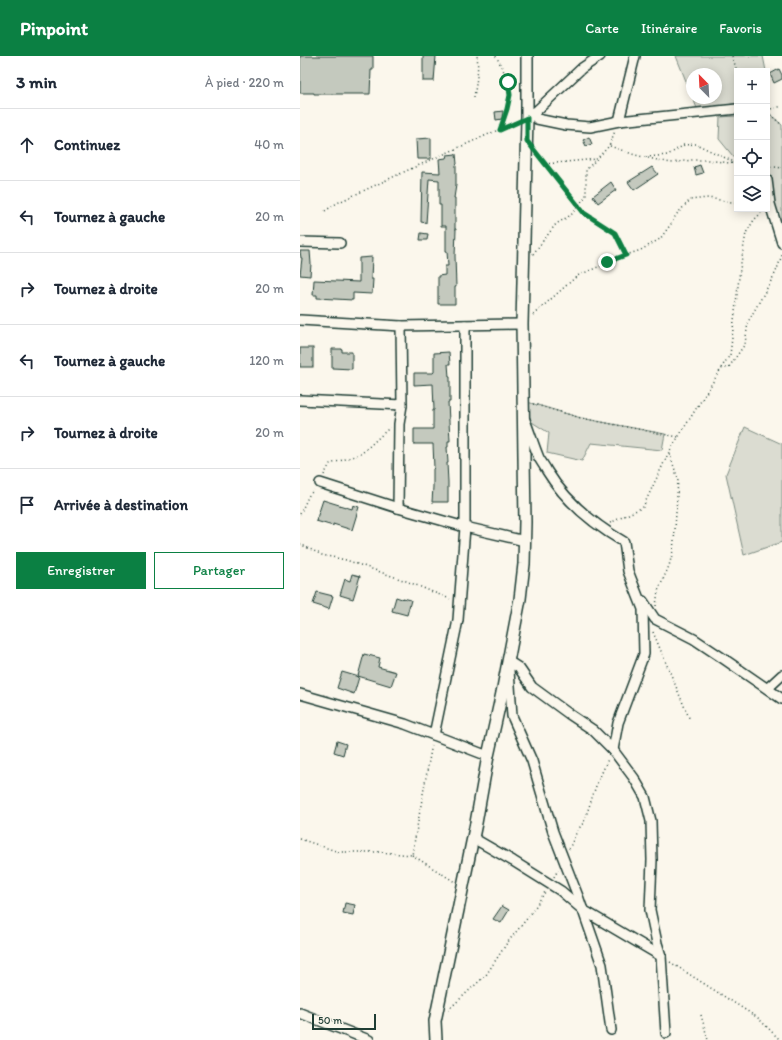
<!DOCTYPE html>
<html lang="fr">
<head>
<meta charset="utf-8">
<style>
  :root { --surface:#fff; --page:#f6f6f7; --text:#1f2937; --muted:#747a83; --line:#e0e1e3; --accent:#0b8043 }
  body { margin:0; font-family:Itim,sans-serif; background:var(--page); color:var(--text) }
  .controls { position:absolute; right:12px; top:12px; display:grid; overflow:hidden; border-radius:0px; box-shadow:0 2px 10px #0003 }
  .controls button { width:36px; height:36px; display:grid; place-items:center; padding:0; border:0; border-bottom:1px solid var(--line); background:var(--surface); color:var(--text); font:20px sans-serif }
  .compass { position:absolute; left:386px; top:12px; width:36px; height:36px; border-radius:50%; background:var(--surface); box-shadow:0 2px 10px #0003; rotate:336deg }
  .scale { position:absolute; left:12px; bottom:10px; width:64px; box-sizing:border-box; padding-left:4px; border:2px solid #1f3d34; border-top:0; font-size:11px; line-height:14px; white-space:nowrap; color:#1f3d34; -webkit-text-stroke:3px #fbf7ec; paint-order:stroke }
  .stop { position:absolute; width:12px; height:12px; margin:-9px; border:3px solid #0b8043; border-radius:50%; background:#fff }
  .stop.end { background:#0b8043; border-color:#fff; box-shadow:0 1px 4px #0008 }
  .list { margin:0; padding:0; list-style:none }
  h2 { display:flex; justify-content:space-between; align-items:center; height:52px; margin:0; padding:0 16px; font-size:17px }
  h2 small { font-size:13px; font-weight:400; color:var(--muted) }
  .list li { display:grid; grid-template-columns:26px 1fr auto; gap:12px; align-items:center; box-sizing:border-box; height:72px; padding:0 16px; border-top:1px solid var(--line) }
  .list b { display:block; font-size:15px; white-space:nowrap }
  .list em { font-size:13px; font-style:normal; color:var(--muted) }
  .actions { display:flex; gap:8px; padding:12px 16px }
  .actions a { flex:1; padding:9px 0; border:1px solid var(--accent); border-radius:0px; text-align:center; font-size:14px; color:var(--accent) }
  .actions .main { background:var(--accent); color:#fff }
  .icon { flex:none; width:22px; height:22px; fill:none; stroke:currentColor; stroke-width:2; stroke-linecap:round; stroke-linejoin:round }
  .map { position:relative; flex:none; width:482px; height:984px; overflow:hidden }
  header { display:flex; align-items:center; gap:24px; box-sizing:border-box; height:56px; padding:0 20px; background:var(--accent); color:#fff }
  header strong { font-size:19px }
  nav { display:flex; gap:22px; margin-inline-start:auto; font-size:14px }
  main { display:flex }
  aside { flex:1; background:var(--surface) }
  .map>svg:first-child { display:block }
</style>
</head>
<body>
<header>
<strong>Pinpoint</strong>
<nav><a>Carte</a><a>Itinéraire</a><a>Favoris</a></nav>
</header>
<main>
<aside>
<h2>3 min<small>À pied · 220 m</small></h2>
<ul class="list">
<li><svg class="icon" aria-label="ahead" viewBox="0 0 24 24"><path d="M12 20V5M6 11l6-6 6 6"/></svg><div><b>Continuez</b></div><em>40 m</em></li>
<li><svg class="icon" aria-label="left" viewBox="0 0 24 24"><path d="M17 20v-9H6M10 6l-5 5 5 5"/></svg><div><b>Tournez à gauche</b></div><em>20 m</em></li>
<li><svg class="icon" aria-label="right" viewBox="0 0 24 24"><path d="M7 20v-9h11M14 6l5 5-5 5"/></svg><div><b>Tournez à droite</b></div><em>20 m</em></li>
<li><svg class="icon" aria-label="left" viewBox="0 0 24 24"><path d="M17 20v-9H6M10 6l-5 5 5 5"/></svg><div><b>Tournez à gauche</b></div><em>120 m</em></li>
<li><svg class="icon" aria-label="right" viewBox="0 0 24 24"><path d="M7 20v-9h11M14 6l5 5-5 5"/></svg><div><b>Tournez à droite</b></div><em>20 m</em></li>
<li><svg class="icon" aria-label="arrive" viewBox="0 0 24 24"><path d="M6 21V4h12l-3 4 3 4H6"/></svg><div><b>Arrivée à destination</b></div></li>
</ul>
<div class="actions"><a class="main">Enregistrer</a><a>Partager</a></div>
</aside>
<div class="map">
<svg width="482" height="984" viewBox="0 0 482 984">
  <rect width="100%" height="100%" fill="#fbf7ec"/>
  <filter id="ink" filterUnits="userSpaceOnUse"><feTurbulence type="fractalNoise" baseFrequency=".025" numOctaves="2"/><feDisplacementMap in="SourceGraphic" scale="8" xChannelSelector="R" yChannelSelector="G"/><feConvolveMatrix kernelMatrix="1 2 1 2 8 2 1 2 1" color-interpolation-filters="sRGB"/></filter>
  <g filter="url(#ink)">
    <!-- green -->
    <g fill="#dbdcd1" stroke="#7d8c82">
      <path d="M376,0H463L466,15H437V47L398,55L393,42H416V18H392V40Z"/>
      <path d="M467,58H470L482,69V181L476,183L466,153Z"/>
      <path d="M437,60V105L419,83L420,61Z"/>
      <path d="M224,345L281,362L365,378L362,394L291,387L282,405L247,397L249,377L224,361Z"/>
      <path d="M445,371L482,388V486L444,499L426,418Z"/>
    </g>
    <!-- building -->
    <g fill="#c4c9be" stroke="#1f3d34">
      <path d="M0,0H73V14H71L70,38H14V37H0Z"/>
      <path d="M123,0H136L134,25H123Z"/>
      <path d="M479,13L482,19V23L474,27L470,18Z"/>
      <path d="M203,55L202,63L196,64L195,56Z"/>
      <path d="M289,81L292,88L286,90L283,84Z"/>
      <path d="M131,82V103H117L116,83Z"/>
      <path d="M156,98L157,108L156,109V129L154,142H155V173H156L155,200L156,231H155V248H138V220L145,219V210H148L147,195H146V170H141V149H139V124L129,123L126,167L121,166L122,116L140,117L139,103L146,102L147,99Z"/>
      <path d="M400,109L403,117L396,119L394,111Z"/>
      <path d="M352,111L358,118L334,134L328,126Z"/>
      <path d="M311,126L316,134L298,147L293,140Z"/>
      <path d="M121,177L128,178L127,184H120Z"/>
      <path d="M0,195H10L11,208L10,220L0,219L2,202H1Z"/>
      <path d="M72,201L71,223H73L72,238L53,237V244L17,242V239H13L14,224L59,226V202Z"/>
      <rect x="0" y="292" width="13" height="19"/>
      <path d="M32,293H42V296H52V313L32,312Z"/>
      <path d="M149,296L150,308H148L149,321H150V346H148L150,385H148V391H147L148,407H147L148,426V446H132L133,431V413L134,412L133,388H114V373H133V354H134L133,328L114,329V317H133L134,316V297Z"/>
      <path d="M23,444L52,453L53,449L59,451L52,474L33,468V470L16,465Z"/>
      <path d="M52,518L60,520L53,543L40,539L45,523L50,525Z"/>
      <path d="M17,536L33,540L29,553L13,548Z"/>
      <path d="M96,541L102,543L103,542L111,544L107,559L92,555Z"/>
      <path d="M64,598L80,602L78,611L96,616L91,630L58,620Z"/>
      <path d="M42,616L59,621L54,638L37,632Z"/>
      <path d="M37,685L46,688L43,699L34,696Z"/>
      <path d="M45,847L55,849L53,859L43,857Z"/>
      <path d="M202,850L209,854L201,867L193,863Z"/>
    </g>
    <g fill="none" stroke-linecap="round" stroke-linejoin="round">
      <!-- minor casing -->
      <g stroke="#1f3d34" stroke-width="12">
        <g id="minor">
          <path d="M233,58L237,63L266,69L290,71L319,65L437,53"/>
          <path d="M230,60L233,58L282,12L300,0"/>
          <path d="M319,65L335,0"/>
          <path d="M467,124L470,148L482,187"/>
          <path d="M0,186L40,187"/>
          <path d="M0,264L101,270L222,268"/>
          <path d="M0,344L102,349"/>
          <path d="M225,364C230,377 234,390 239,402C242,407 245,411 247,415C266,446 293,468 324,486L328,515L343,553L344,598L318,667L313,694"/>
          <path d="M20,427L98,452L165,471V269"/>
          <path d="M98,452L99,368L102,349L101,270"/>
          <path d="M343,545L355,563L394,583L424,603L482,643"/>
          <path d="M208,605L219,612L232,631L269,658L293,674L313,694L334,722L345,741L351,765L352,804L350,854L357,887L361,900L366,977"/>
          <path d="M209,614L212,660L232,705L253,776L279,843L302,909L311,974"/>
          <path d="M468,632L482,619"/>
          <path d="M0,638L105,668L188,700"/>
          <path d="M134,679L158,564L165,471L225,485"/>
          <path d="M173,782L213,805L261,835L283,854L361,900"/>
          <path d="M0,957L69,984"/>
        </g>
      </g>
      <!-- tertiary casing -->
      <g stroke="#1f3d34" stroke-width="14">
        <path id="tertiary" d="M136,984L135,965L176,767L188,700L202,637L220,543L224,508L225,466L222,268L227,62V0"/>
      </g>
      <!-- path -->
      <g stroke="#1f3d34" stroke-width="1.5" stroke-dasharray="1 3" stroke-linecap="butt">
        <path d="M196,0C200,8 206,18 208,27C212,43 205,59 200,74"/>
        <path d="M432,0L437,15"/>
        <path d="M174,41C176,28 179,13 177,0"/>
        <path d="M467,52L473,53L482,50"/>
        <path d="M467,56L482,69"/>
        <path d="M310,90L335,99L371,107L392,104H408L437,108"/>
        <path d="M236,97L284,157L315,177L326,199"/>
        <path d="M346,101L368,99L384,89L396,88L436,107"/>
        <path d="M245,108L297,103"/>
        <path d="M467,110L482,112"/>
        <path d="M25,155L37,147L106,115L216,66"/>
        <path d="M233,198L256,168L271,159L286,140V114L309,90L315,75"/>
        <path d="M233,259L277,220L326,199L341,194L360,183L371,168L376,159L390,144L408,142L437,147"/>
        <path d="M421,312L430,299L440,213L446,177L454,164L462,156"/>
        <path d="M233,348L281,362L378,381"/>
        <path d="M24,419L30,408L61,398L87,374L90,372"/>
        <path d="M0,458L9,439L14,434"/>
        <path d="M310,467L343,451L369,396L421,313L429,311L445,288L448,266L476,216L482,199"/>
        <path d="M0,488L22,499L46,504L106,525L150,543"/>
        <path d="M356,550L358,535L369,510L373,495L375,474L378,423L369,396"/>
        <path d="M353,576L390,664"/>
        <path d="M0,783L39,796H79L112,799L132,688"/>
        <path d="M269,793L277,775L284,766L296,730L308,703"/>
        <path d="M112,799L155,826"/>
        <path d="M254,821L258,814"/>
        <path d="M370,906L458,962L480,984"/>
        <path d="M148,954L186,919L207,887L230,859L245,836"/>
        <path d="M401,959L408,984"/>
      </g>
      <!-- minor -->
      <use href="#minor" stroke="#fbf7ec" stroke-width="9"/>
      <!-- tertiary -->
      <use href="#tertiary" stroke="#fbf7ec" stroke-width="11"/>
    </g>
  </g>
  <g fill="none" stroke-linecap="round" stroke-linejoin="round" filter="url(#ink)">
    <!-- route -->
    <path stroke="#0b8043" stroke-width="5" d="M208,26L210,39L207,53L200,74L227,62V85L284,157L315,177L326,199L307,206"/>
  </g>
</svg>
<div class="controls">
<button>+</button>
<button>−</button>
<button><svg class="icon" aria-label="locate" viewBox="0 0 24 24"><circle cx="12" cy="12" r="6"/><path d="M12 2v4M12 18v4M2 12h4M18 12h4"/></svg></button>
<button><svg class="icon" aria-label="layers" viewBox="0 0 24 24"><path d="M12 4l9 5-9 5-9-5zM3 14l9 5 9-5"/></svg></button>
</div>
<svg class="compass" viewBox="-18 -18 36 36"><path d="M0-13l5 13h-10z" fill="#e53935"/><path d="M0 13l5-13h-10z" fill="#747a83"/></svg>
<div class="scale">50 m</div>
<div class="stop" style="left:208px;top:26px"></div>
<div class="stop end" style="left:307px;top:206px"></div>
</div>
</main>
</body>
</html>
